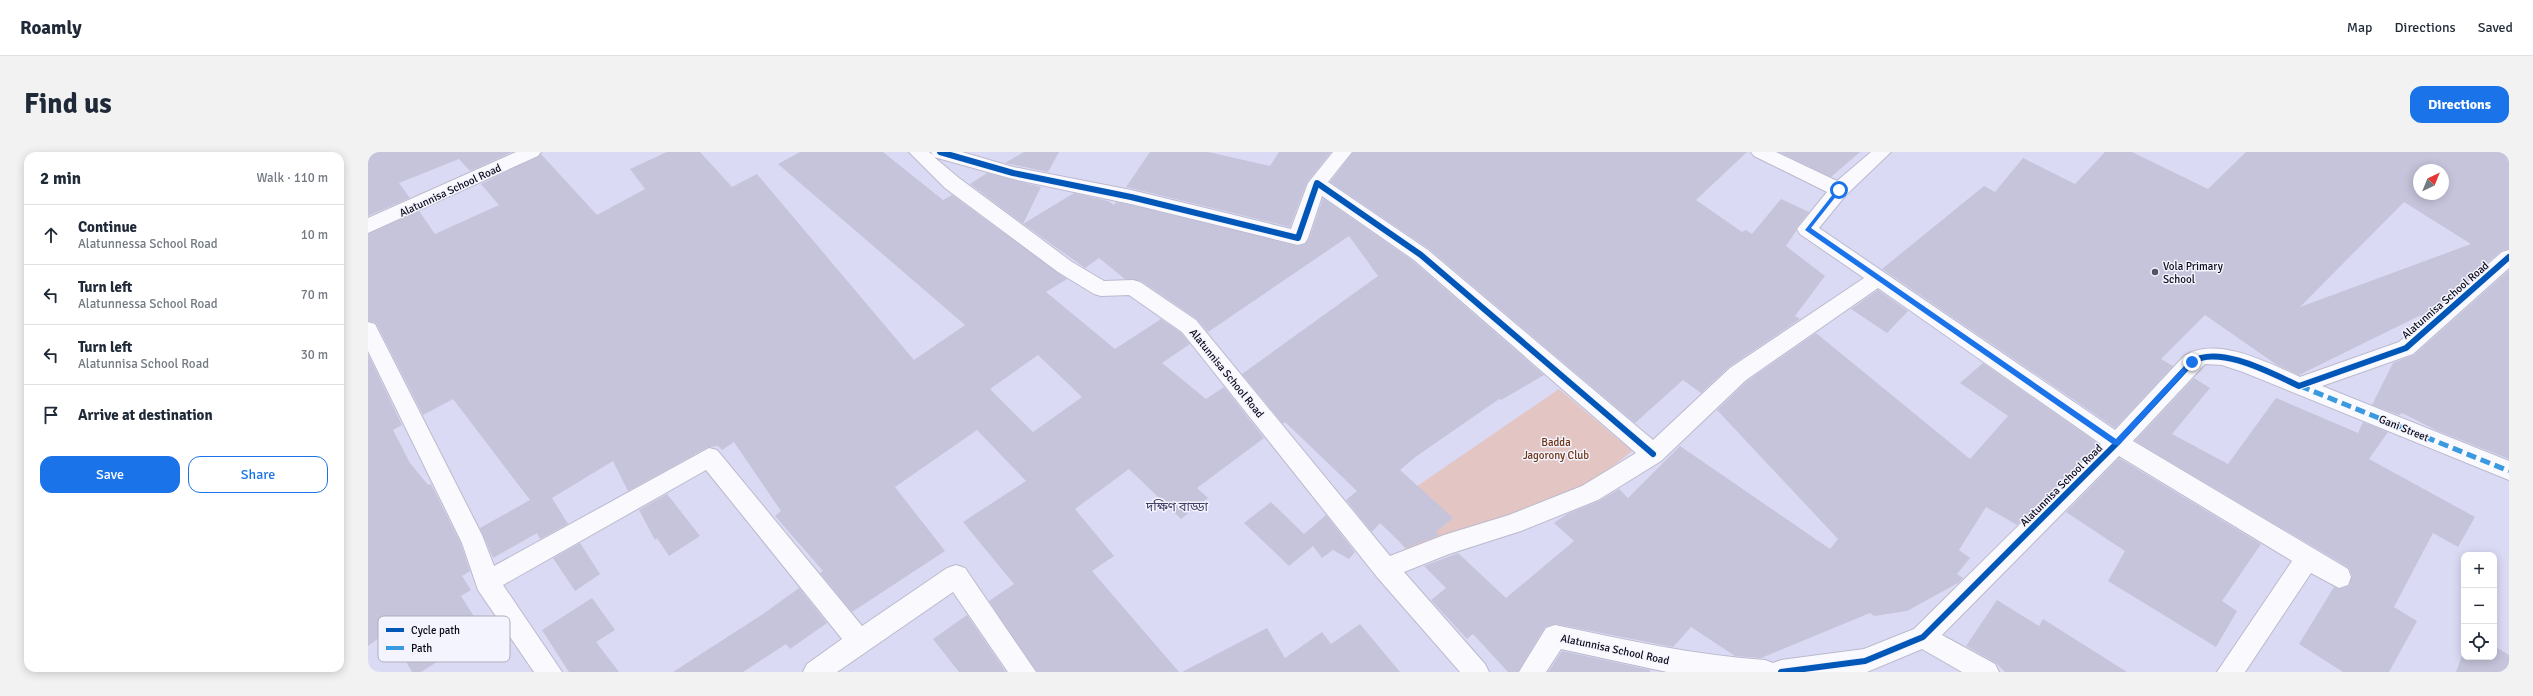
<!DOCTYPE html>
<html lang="en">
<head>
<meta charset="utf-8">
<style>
  :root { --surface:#fff; --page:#f2f2f3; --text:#1f2937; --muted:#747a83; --line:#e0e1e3; --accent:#1a73e8 }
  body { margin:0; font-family:Signika,"Noto Sans Bengali",sans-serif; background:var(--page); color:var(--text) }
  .controls { position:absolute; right:12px; bottom:12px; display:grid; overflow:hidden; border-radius:8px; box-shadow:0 2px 10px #0003 }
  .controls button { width:36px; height:36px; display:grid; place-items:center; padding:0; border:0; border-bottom:1px solid var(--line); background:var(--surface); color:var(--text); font:20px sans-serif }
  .compass { position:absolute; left:2045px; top:12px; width:36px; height:36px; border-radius:50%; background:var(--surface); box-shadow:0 2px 10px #0003; rotate:43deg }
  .stop { position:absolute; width:12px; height:12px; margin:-9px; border:3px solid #1a73e8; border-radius:50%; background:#fff }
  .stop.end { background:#1a73e8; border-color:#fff; box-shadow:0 1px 4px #0008 }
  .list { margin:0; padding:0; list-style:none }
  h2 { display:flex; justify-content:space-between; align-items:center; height:52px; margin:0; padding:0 16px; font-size:17px }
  h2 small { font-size:13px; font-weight:400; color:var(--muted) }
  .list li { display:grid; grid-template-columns:26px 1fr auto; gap:12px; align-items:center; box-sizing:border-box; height:60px; padding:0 16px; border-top:1px solid var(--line) }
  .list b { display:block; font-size:15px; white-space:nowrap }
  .list p { margin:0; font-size:13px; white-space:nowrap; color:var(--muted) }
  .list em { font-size:13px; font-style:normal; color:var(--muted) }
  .actions { display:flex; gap:8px; padding:12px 16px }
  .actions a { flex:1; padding:9px 0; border:1px solid var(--accent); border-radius:12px; text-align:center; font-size:14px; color:var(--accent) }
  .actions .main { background:var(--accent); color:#fff }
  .icon { flex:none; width:22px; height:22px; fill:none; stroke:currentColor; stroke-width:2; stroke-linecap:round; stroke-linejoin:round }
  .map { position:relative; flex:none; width:2141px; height:520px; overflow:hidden; border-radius:12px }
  header { display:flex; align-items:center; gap:24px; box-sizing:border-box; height:56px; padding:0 20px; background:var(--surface); border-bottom:1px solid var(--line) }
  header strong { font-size:19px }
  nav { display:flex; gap:22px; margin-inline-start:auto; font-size:14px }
  .intro { display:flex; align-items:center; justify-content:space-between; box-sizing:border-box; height:96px; padding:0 24px }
  h1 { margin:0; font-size:28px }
  .button { padding:10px 18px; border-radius:12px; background:var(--accent); color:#fff; font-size:14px; font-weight:700 }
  main { display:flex; gap:24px; padding:0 24px }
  aside { flex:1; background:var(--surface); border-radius:12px; box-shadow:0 2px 10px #0003 }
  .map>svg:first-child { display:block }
</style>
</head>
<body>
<header>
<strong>Roamly</strong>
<nav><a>Map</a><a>Directions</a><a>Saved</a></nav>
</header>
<div class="intro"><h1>Find us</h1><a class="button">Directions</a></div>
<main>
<aside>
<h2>2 min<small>Walk · 110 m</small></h2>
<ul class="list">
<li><svg class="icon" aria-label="ahead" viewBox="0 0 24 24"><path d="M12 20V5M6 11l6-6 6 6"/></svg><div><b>Continue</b><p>Alatunnessa School Road</p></div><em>10 m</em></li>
<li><svg class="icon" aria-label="left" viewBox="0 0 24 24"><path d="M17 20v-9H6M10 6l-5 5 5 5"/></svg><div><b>Turn left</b><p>Alatunnessa School Road</p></div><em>70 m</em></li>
<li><svg class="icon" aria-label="left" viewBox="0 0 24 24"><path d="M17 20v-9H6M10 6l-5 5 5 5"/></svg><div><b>Turn left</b><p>Alatunnisa School Road</p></div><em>30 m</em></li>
<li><svg class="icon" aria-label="arrive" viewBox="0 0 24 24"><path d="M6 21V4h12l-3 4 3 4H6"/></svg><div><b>Arrive at destination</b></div></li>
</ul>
<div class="actions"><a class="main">Save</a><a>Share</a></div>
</aside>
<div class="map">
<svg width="2141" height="520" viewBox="0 0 2141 520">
  <rect width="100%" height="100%" fill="#dbdaf4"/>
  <!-- green -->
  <path fill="#e3c5c3" d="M1191,237L1264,299L1220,334L1044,404L1007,363Z"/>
  <!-- building -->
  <g fill="#c5c4db" fill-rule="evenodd">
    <path d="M0,0H144L102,19L91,7L31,31L42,46L0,64Z"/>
    <path d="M299,0H332L364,35L389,22L546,208L597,173L410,12L432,0H515L575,48L584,43L699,127L678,140L747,197L793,167L813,181L822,192L794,211L838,247L856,235L896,286L829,336L840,346L813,367L761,317L707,357L746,404L724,419L811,520H669L621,449L646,432L595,370L658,329L609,278L527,335L577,399L484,460L452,421L455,419L407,364L413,359L366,290L354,298L350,294L340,295L260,339L245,309L184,346L200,372L172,387L169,381L125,406L112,376L162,348L85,247L55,263L8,171L0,169V82L51,59L67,82L131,53L113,32L173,2L229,63L277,37L262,17ZM670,203L714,245L665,280L622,237Z"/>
    <path d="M656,0H691L680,20L637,11Z"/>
    <path d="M782,0H840L902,14L911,0H963L939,30L922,75L758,35Z"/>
    <path d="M985,0H1379L1328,48L1374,80L1378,78L1384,82L1413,47L1441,60L1428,76V79L1418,94L1457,124L1427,164L1432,167L1361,215L1333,241L1315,228L1267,271L1061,97L962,30Z"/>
    <path d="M1411,0H1492L1463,25Z"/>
    <path d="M1737,0H1764L1840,37L1878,0H2141V97L2133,99L2046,175L2053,163L1931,223L1909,213L1837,163L1793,207L1805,214L1747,276L1514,117L1616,34L1627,40L1655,6L1707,32ZM2051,18H2075V42H2051ZM2036,50L2103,92L1932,155Z"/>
    <path d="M619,21L673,35L655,72L602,32Z"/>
    <path d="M706,41L740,49L746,53L748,50L763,53L930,94L937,92L941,87L955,46L1045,109L1176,223L1133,248L1131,247L1046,306L1032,318L1085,366L1068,380L1071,383L1038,396L1012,371L1004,380L978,348L989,339L917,270L915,272L874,222L1010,124L981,84L840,180L829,167L773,129L757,127L731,106L717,116L655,72Z"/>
    <path d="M2141,118V307L2070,279L2034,261L2031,263L2004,253L2025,211L2046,203Z"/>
    <path d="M1510,138L1540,159L1519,181L1483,157Z"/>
    <path d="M1448,181L1602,307L1640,264L1592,231L1615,211L1731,292L1649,373L1618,355L1591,398L1602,406L1589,422L1595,426L1590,431L1539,459L1506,464L1502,461L1393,506L1367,504L1323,475L1305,495L1187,472L1177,475L1150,520H1140L1105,482L1099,487L1063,448L1078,436L1056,414L1090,401L1138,446L1206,389L1186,371L1199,362L1231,349L1251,337L1260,346L1312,294L1462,397L1470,387L1349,258L1379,229Z"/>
    <path d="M0,202L34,273L25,278L42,311L60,333L63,332L93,392L102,419L94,424L103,438L93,444L116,480L53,520H44L24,486L18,489L15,483L0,494Z"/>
    <path d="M1826,226L1842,236L1804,282L1860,312L1908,246L1990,281L1995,270L2020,280L2001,307L2107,365L2090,395L2065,381L2026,455L2049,469L2021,520H1975L1931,492L1966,435L1971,437L1981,434L1984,424L1981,416L1767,289Z"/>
    <path d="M1751,306L1893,392L1854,449L1869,459L1848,495L1740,429L1757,399L1698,360Z"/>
    <path d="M299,342L332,384L301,404L289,386L287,388L271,358Z"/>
    <path d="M903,350L936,382L958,363L987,400L981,407L965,398L954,406L945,394L921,414L876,371Z"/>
    <path d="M212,391L232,422L207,439L185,406Z"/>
    <path d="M431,436L459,471L422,497L418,492L375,520H305L395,462Z"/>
    <path d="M224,446L247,478L228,490L251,520H201L174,478Z"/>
    <path d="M1629,448L1671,474L1675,467L1759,520H1637L1628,511L1598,494Z"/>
    <path d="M599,463L638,520H591L565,487Z"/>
    <path d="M992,472L1032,520H814L899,476L917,506L954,480L963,492Z"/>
    <path d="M2126,494L2141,503V520H2088L2096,498V505H2126Z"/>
    <path d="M1194,499L1283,518L1281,520H1180Z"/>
  </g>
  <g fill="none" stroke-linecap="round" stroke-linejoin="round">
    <!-- street casing -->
    <g stroke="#bbbace" stroke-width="2">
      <g id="street">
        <path d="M148,0H173L170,4L0,81V66Z"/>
        <path d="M541,0H561L565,3L563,0H594L645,15L763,38L923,77L940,31L965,0H984L960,30L1060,98L1285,288L1362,216L1496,126L1432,82L1429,77L1459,40L1386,4L1383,0H1408L1469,29L1503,0H1523L1478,43L1451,76L1747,278L1816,204C1848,183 1901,211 1932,225L2031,190L2134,100L2141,98V116L2045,202L1954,234L2141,309V328L1875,220L1854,213L1837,212L1765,289L1980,417L1983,425L1980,433L1971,436L1943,421L1877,520H1849L1924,409L1751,304L1574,483L1627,512L1631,520H1594L1554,497L1499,520H1299L1193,497L1178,520H1151L1178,476L1187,473C1257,488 1326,503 1397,508L1405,511L1413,508L1496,497L1546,477L1733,292L1510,136L1378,228L1293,309L1230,348L1153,379L1081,402L1036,420L1117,512L1121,520H1092L1009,425L814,180L761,143L733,144L726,142L690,120L577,36ZM566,5L645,27L763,52L930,93L937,91L940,86L954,44L1046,108L1268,301L1214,334L1141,363L1076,383L1022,404L828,168L772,130L765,128L736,129L704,110L591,26Z"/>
        <path d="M0,170L7,172L10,178L114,383L126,414L341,296L349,298L494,474L579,416L588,413L597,416L668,520H640L585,440L469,520H435L439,512L474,487L338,318L135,433L194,520H166L110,438L94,391L0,199Z"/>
      </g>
    </g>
    <!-- street -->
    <use href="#street" fill="#faf9fd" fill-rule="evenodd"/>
    <!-- quiet -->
    <path stroke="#3a99df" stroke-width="5" stroke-dasharray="10 5" stroke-linecap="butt" d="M1932,234L2141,319"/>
    <!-- cycleway casing -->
    <g stroke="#f4f4fe" stroke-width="8">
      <g id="cycleway">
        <path d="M572,0L645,21L763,45L930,86L949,31L1053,103L1285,302"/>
        <path d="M1413,520L1497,509L1555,485L1749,291L1824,210C1850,192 1905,222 1931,234L2038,196L2141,105"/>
      </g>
    </g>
    <!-- cycleway -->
    <use href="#cycleway" stroke="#0057b8" stroke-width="6"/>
  </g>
  <!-- route -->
  <path fill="#1a73e8" d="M1469,37L1473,38L1443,76L1748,287L1822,208L1827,210L1751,293H1746L1437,78Z"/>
  <!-- markers -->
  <circle fill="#545366" stroke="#f4f4fe" stroke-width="1.5" cx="1787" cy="120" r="4"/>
  <g text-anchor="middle" stroke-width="3" stroke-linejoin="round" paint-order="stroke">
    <!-- street labels -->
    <g font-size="11" fill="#0c0a1a" stroke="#f4f4fe">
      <text transform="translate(82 38) rotate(-25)" y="4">Alatunnisa School Road</text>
      <text transform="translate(2077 148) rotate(-41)" y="4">Alatunnisa School Road</text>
      <text transform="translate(859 221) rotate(51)" y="4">Alatunnisa School Road</text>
      <text transform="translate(2036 276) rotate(22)" y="4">Gani Street</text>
      <text transform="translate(1693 333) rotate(-45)" y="4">Alatunnisa School Road</text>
      <text transform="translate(1247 497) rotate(12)" y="4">Alatunnisa School Road</text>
    </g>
    <!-- poi labels -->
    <g font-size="11" fill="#0c0a1a" stroke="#f4f4fe" text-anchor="start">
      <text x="1795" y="118">Vola Primary<tspan x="1795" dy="13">School</tspan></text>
    </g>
    <!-- park labels -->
    <g font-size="11" fill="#6c3313" stroke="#f4f4fe">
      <text x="1188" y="294">Badda<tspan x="1188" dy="13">Jagorony Club</tspan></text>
    </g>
    <!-- quarter labels -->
    <g font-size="13" fill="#423f66" stroke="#f4f4fe">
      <text x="809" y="359">দক্ষিণ বাড্ডা</text>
    </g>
  </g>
  <!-- legend -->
  <rect x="10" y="464" width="132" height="46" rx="6" fill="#f4f4fe" stroke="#aeaeba" stroke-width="1"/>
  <rect x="18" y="476" width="18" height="4" fill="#0057b8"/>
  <rect x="18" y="494" width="18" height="4" fill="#3a99df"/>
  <g font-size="11" fill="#0c0a1a">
    <text x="43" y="482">Cycle path</text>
    <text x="43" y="500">Path</text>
  </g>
</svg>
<div class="controls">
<button>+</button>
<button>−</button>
<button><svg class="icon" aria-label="locate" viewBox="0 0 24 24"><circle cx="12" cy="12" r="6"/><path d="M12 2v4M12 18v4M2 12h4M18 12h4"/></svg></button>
</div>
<svg class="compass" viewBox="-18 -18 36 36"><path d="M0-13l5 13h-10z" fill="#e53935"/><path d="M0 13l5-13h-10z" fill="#747a83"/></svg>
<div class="stop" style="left:1471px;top:38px"></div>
<div class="stop end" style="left:1824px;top:210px"></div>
</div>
</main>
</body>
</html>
